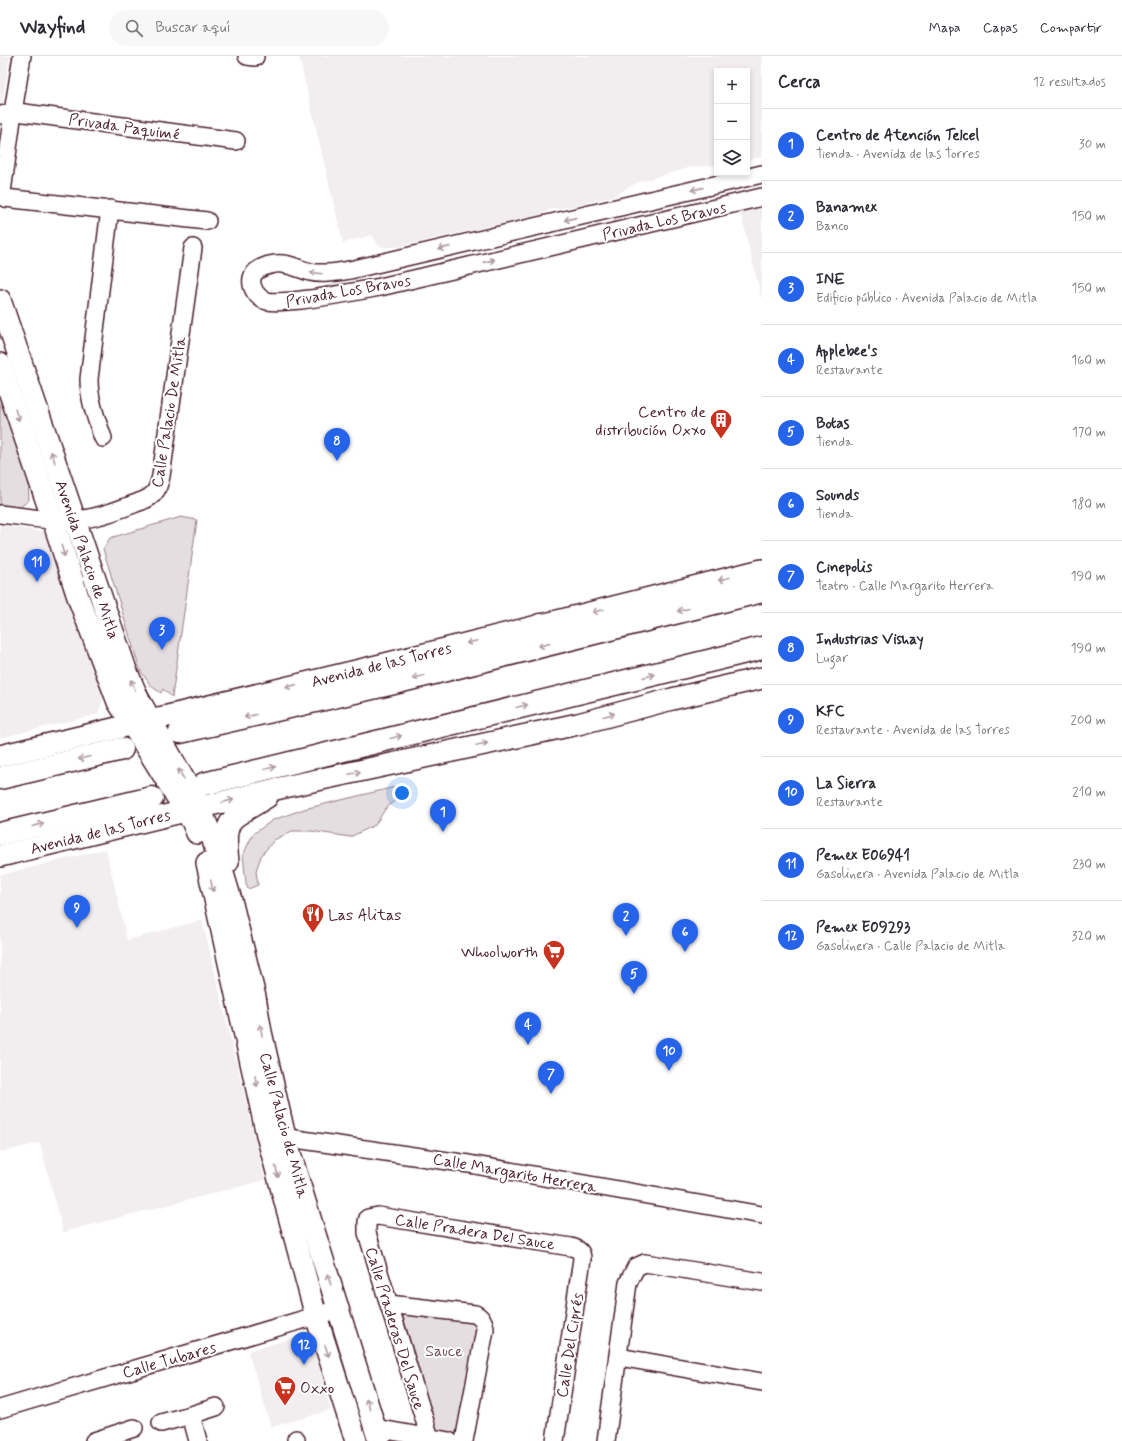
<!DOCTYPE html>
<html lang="es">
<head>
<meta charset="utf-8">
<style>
  :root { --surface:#fff; --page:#f7f7f7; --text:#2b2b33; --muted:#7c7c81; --line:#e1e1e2; --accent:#2563eb }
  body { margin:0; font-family:Mynerve,sans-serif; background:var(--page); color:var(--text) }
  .controls { position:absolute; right:12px; top:12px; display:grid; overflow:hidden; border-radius:0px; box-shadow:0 2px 6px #0003 }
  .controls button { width:36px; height:36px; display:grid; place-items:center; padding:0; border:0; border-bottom:1px solid var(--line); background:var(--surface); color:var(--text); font:20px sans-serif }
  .you { position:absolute; left:402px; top:737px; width:14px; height:14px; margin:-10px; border:3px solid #fff; border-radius:50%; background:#1a73e8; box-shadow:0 0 0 6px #1a73e833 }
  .badge { display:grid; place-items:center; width:26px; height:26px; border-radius:50%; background:var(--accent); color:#fff; font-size:13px; font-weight:700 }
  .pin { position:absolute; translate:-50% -33px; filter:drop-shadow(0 1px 2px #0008) }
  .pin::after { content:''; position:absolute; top:21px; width:14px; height:12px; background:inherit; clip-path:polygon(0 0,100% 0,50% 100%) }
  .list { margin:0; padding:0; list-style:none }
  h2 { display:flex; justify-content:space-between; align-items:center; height:52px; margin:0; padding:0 16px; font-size:17px }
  h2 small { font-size:13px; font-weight:400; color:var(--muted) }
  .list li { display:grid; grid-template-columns:26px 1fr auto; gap:12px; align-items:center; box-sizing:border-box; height:72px; padding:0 16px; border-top:1px solid var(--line) }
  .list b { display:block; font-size:15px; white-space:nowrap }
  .list p { margin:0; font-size:13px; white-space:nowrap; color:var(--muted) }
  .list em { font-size:13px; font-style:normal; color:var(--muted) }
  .icon { flex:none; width:22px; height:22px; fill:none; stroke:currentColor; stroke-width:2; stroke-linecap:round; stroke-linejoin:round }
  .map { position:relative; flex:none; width:762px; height:1385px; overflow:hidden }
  header { display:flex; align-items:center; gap:24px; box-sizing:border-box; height:56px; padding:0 20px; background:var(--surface); border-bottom:1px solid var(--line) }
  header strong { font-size:19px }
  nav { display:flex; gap:22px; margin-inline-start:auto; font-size:14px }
  .search { width:280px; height:36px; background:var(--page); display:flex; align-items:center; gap:10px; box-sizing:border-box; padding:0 14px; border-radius:22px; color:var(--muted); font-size:15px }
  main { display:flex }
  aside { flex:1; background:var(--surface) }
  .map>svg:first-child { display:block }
</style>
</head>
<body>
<header>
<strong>Wayfind</strong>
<div class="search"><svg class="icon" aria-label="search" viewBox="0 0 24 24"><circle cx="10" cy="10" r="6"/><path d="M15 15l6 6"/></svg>Buscar aquí</div>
<nav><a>Mapa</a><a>Capas</a><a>Compartir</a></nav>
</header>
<main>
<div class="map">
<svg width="762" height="1385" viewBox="0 0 762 1385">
  <rect width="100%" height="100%" fill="#fff"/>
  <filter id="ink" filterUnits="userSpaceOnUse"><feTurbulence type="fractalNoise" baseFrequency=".025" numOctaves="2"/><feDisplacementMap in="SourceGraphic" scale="8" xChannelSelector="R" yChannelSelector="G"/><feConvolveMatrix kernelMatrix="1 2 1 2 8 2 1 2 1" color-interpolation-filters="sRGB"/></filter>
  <g filter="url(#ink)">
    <!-- built -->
    <g fill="#f2eeef">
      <path d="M0,0H10L2,48L0,49Z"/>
      <path d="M299,0H762V101L747,104V15H717V109L692,111L636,127L614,140L575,150L551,153L539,159L397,191H382L377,188L372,179L343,187Z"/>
      <path d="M762,149V244L740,155Z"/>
      <path d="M0,469L51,477L106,635L98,658L0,682Z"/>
      <path d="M106,793L127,884L202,864L265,1124L63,1176L40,1087L0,1096V819Z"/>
      <path d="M309,1277L331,1354L271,1371L248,1295Z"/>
    </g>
    <!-- green -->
    <g fill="#e5dee0" stroke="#987e86">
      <path d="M0,338L28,423L29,444L14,456L0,453Z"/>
      <path d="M181,461L197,464L172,641L163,633L161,637L151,630L140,614L103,493L110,482Z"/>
      <path d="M395,731L398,743L386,752L375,769L350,781L311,775H292L274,784L261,800L256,815L258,829L248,833L246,827L243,799L253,778L273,764L304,753Z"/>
      <path d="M402,1257L479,1268L461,1380L437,1376Z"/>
    </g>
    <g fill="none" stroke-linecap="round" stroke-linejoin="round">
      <!-- minor casing -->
      <g stroke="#4a1f2b" stroke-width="20">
        <g id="minor">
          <path d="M22,0L13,56L2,136L3,141L5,142L207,165"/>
          <path d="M247,0L255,1"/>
          <path d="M0,59L17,56L236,85"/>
          <path d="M762,118L350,214C337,216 323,219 310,216C298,213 287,206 275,208C267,209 254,213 252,222C250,232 258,243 267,245C278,247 290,245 301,244C327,241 353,236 380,231L762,141"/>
          <path d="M103,382C96,362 89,344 89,323L110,153"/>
          <path d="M0,458C29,461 60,468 89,462C107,459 125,451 142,445C155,440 158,433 161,420L193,192"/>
          <path d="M275,1080L469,1108L762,1159"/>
          <path d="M389,1248L475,1258C482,1262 485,1266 485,1274L464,1385"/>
          <path d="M619,1301L762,1326"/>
          <path d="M0,1353L339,1253"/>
          <path d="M191,1359L198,1385"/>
          <path d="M161,1367L191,1359L216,1351"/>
          <path d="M375,1372L449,1385"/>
          <path d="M430,1382L367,1177V1166L368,1162L378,1160L571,1191C579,1193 582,1196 582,1203L555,1385"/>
          <path d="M296,1383V1385"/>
          <path d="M94,1385L134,1372"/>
          <path d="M606,1385L628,1227L636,1211L645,1207L762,1226"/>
        </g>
      </g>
      <!-- major casing -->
      <g stroke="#4a1f2b" stroke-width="24">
        <g id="major">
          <path d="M0,244L126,614L138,642L200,752L212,781L231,844L255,941L261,976L285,1081L379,1385"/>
          <path d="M0,308L53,464L78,541L118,646L193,767L197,777"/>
          <path d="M0,700L377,610L762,514"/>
          <path d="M0,800L280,732L578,668L672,643L762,622"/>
          <path d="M228,806C227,792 223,774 233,763C237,758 260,746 267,741"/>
          <path d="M207,807L267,1079L316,1260L356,1385"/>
        </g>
      </g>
      <!-- highway casing -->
      <g stroke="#4a1f2b" stroke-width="25">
        <g id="highway">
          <path d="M540,569L582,576"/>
          <path d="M180,676L394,627L762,535"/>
          <path d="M0,722L122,693"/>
          <path d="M204,728L762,592"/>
          <path d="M0,778L152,742"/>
        </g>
      </g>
      <!-- minor -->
      <use href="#minor" stroke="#fff" stroke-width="17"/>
      <!-- major -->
      <use href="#major" stroke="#fff" stroke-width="21"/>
      <!-- highway -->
      <use href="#highway" stroke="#fff" stroke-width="22"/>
    </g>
    <!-- one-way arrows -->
    <defs><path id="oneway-shaft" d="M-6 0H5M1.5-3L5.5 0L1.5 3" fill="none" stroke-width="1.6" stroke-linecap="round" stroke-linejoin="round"/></defs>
    <g stroke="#ae9aa0">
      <use href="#oneway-shaft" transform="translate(697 133) rotate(167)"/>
      <use href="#oneway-shaft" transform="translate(570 163) rotate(167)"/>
      <use href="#oneway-shaft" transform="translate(444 192) rotate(167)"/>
      <use href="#oneway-shaft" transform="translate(489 205) rotate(-13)"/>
      <use href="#oneway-shaft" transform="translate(316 217) rotate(-173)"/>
      <use href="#oneway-shaft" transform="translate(17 359) rotate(71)"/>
      <use href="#oneway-shaft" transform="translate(53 401) rotate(-109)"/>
      <use href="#oneway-shaft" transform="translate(63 495) rotate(73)"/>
      <use href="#oneway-shaft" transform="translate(724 523) rotate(166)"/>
      <use href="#oneway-shaft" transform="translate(683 554) rotate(166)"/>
      <use href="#oneway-shaft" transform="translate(598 555) rotate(166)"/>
      <use href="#oneway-shaft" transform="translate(472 586) rotate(166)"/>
      <use href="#oneway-shaft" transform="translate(544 589) rotate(166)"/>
      <use href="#oneway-shaft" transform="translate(649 620) rotate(-14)"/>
      <use href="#oneway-shaft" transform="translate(418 621) rotate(166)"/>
      <use href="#oneway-shaft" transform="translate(133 629) rotate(-114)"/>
      <use href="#oneway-shaft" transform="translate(291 630) rotate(167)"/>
      <use href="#oneway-shaft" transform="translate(522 650) rotate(-14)"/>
      <use href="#oneway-shaft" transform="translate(609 659) rotate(-15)"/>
      <use href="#oneway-shaft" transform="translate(250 660) rotate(167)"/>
      <use href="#oneway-shaft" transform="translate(396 681) rotate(-14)"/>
      <use href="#oneway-shaft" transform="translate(482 688) rotate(-12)"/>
      <use href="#oneway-shaft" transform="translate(84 702) rotate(166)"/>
      <use href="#oneway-shaft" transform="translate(270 712) rotate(-14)"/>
      <use href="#oneway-shaft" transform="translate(355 717) rotate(-12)"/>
      <use href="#oneway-shaft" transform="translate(181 718) rotate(-119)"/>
      <use href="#oneway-shaft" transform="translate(228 745) rotate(-14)"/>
      <use href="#oneway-shaft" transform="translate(38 769) rotate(-14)"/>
      <use href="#oneway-shaft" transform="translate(212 830) rotate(77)"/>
      <use href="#oneway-shaft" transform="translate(261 974) rotate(-101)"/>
      <use href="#oneway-shaft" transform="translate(256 1025) rotate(78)"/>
      <use href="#oneway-shaft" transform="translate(277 1116) rotate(75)"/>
      <use href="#oneway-shaft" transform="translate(329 1223) rotate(-107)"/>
      <use href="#oneway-shaft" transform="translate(327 1295) rotate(72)"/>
      <use href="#oneway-shaft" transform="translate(368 1348) rotate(-107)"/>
    </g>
  </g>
  <!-- icons -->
  <defs>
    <g id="building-pin" transform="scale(1.15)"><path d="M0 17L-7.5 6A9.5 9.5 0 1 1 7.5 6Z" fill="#c8321e" stroke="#fff"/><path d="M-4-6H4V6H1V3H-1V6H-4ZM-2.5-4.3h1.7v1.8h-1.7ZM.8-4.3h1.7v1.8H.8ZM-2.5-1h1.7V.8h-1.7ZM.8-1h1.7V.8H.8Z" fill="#fff"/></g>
    <g id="restaurant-pin" transform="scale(1.15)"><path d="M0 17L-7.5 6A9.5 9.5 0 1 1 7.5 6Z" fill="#c8321e" stroke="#fff"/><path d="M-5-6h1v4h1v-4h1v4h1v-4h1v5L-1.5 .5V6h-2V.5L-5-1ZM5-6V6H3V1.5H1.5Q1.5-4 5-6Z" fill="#fff"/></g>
    <g id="supermarket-pin" transform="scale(1.15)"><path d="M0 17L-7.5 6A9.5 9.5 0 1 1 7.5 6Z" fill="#c8321e" stroke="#fff"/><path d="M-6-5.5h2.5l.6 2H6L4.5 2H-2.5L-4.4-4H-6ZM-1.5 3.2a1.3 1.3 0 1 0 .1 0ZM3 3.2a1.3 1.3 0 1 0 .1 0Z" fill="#fff"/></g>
  </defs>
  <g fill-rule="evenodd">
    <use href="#building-pin" x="721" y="364"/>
    <use href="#restaurant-pin" x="313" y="858"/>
    <use href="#supermarket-pin" x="554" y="895"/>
    <use href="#supermarket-pin" x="285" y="1331"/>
  </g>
  <g text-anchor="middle" stroke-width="4" stroke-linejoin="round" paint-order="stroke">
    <!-- street labels -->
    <g font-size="16" fill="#4a1f2b" stroke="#fff">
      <text transform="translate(124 70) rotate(8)" y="6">Privada Paquimé</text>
      <text transform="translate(664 164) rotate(-13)" y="6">Privada Los Bravos</text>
      <text transform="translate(348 234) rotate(-10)" y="6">Privada Los Bravos</text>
      <text transform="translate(168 356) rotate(-81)" y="6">Calle Palacio De Mitla</text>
      <text transform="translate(88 503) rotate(71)" y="6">Avenida Palacio de Mitla</text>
      <text transform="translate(381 608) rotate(-14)" y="6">Avenida de las Torres</text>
      <text transform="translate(100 775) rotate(-14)" y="6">Avenida de las Torres</text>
      <text transform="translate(285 1069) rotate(75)" y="6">Calle Palacio de Mitla</text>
      <text transform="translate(515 1116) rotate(10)" y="6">Calle Margarito Herrera</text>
      <text transform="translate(475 1175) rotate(9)" y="6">Calle Pradera Del Sauce</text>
      <text transform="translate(396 1272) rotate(73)" y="6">Calle Praderas Del Sauce</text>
      <text transform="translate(569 1289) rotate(-81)" y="6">Calle Del Ciprés</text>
      <text transform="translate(169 1303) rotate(-16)" y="6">Calle Tubares</text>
    </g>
    <!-- poi labels -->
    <g font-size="16" fill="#4a1f2b" stroke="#fff" text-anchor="end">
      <text x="706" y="361">Centro de<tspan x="706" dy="18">distribución Oxxo</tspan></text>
      <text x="328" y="864" text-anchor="start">Las Alitas</text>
      <text x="538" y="901">Whoolworth</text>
      <text x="300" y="1337" text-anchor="start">Oxxo</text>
    </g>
    <!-- park labels -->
    <g font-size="16" fill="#714f58" stroke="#fff">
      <text x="444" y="1300">Sauce</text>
    </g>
  </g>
</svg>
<div class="controls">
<button>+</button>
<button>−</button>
<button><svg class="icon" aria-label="layers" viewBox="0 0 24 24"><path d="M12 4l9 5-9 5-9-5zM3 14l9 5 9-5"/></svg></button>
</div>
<div class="you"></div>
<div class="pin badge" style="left:443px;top:776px">1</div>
<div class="pin badge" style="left:626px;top:880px">2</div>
<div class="pin badge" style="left:162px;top:594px">3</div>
<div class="pin badge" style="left:528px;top:989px">4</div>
<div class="pin badge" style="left:634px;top:938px">5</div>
<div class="pin badge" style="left:685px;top:896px">6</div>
<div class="pin badge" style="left:551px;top:1038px">7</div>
<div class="pin badge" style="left:337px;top:405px">8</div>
<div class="pin badge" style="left:77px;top:872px">9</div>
<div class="pin badge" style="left:669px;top:1015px">10</div>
<div class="pin badge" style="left:37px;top:526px">11</div>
<div class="pin badge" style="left:304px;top:1309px">12</div>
</div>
<aside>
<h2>Cerca<small>12 resultados</small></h2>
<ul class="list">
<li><span class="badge">1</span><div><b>Centro de Atención Telcel</b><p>Tienda · Avenida de las Torres</p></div><em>30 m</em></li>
<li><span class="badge">2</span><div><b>Banamex</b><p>Banco</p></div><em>150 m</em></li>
<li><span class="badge">3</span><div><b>INE</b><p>Edificio público · Avenida Palacio de Mitla</p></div><em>150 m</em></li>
<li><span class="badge">4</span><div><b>Applebee's</b><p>Restaurante</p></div><em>160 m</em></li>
<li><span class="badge">5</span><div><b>Botas</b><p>Tienda</p></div><em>170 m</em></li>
<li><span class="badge">6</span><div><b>Sounds</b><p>Tienda</p></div><em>180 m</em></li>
<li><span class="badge">7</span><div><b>Cinepolis</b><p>Teatro · Calle Margarito Herrera</p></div><em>190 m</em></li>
<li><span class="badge">8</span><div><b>Industrias Vishay</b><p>Lugar</p></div><em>190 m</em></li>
<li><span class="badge">9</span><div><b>KFC</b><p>Restaurante · Avenida de las Torres</p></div><em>200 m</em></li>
<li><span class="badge">10</span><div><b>La Sierra</b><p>Restaurante</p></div><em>210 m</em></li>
<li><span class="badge">11</span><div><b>Pemex E06941</b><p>Gasolinera · Avenida Palacio de Mitla</p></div><em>230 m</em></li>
<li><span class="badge">12</span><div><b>Pemex E09293</b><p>Gasolinera · Calle Palacio de Mitla</p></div><em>320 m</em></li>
</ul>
</aside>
</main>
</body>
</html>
